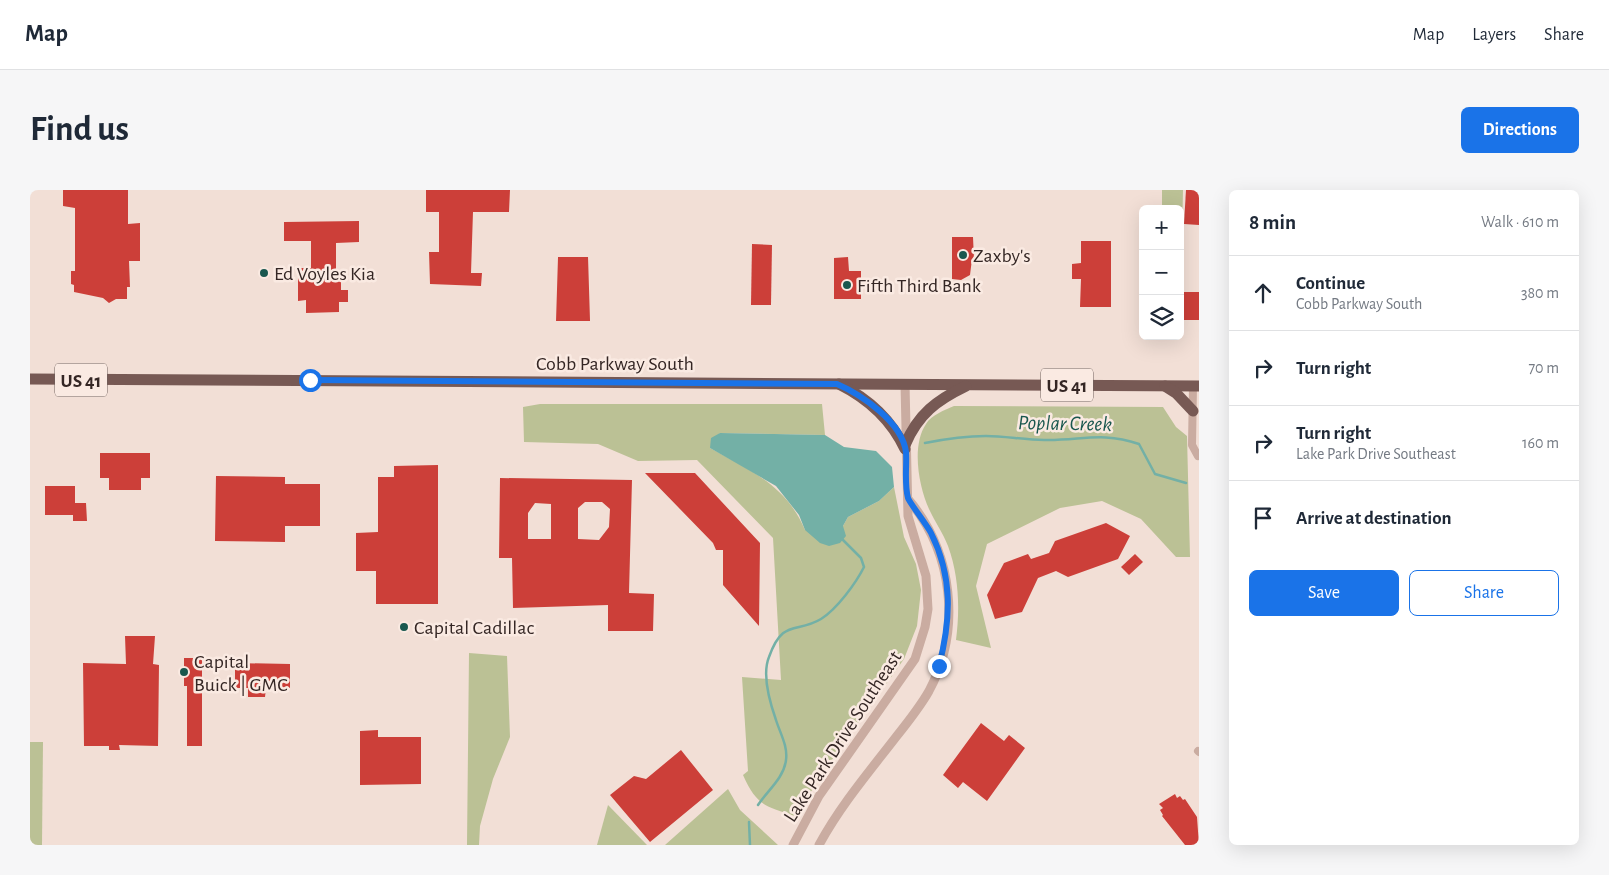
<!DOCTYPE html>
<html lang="en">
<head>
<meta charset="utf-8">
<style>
  :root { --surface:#fff; --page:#f6f6f7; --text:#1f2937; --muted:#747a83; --line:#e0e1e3; --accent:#1a73e8 }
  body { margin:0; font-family:"Alegreya Sans",sans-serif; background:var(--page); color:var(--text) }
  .controls { position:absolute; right:15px; top:15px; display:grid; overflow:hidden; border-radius:8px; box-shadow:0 5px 20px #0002 }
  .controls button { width:45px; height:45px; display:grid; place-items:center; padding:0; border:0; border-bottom:1px solid var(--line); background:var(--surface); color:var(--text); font:25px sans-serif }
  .stop { position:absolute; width:15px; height:15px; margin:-11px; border:4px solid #1a73e8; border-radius:50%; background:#fff }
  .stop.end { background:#1a73e8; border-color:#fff; box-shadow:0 1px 5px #0008 }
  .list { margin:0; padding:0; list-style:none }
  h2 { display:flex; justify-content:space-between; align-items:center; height:65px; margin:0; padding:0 20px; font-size:21px }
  h2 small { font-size:16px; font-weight:400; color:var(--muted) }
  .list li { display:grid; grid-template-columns:32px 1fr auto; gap:15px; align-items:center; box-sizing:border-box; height:75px; padding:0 20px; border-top:1px solid var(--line) }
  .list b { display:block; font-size:19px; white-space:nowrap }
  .list p { margin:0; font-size:16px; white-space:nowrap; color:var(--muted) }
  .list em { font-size:16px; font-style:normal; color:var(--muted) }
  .actions { display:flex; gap:10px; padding:15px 20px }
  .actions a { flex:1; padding:11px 0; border:1px solid var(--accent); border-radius:8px; text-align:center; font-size:18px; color:var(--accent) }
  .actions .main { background:var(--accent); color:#fff }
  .icon { flex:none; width:28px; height:28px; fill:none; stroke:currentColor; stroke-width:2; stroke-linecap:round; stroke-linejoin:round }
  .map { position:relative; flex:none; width:1169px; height:655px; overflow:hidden; border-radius:8px }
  header { display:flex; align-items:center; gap:30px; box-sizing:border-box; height:70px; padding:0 25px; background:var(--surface); border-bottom:1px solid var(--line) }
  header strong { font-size:24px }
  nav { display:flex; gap:28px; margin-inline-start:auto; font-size:18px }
  .intro { display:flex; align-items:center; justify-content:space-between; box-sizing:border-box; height:120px; padding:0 30px }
  h1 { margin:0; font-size:35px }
  .button { padding:12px 22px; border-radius:8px; background:var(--accent); color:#fff; font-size:18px; font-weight:700 }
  main { display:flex; gap:30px; padding:0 30px }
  aside { flex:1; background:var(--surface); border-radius:8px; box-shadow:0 5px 20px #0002 }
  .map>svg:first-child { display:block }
</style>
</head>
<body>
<header>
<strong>Map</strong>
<nav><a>Map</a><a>Layers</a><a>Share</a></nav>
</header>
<div class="intro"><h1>Find us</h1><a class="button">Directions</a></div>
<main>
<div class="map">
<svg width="1169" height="655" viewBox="0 0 1169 655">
  <rect width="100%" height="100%" fill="#f2dfd6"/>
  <!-- green -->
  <g fill="#bbc195">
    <path d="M1132,0H1153L1151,94L1150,19H1132Z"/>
    <path d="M510,214H792L795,245L690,243L680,258C721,281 756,295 775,340L813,336L818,327L849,311L864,297L874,347L886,374L891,400L887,436L874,469L804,567L765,626C735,616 727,616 713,585L718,581L712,487L751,490L743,348L667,270L608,271L568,254L494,252L493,217Z"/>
    <path d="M924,216L1133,217L1146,237L1157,246L1160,367H1146L1111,329L1072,311L1030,318L957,354L946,396L961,458L926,450C930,419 929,386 918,356C913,343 905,332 899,319C889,297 881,256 896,234C901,225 915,220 924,216Z"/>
    <path d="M439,463L477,466L480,547L463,589L450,636L449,655H437Z"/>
    <path d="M0,552H13L12,655H0Z"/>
    <path d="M698,599L710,620L748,655H635Z"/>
    <path d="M578,615L617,655H567Z"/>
  </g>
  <!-- water -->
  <path fill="#73b0a6" d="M690,243L795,245L814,257L846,261L862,277L864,297L849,311L818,327L813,336L816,346L810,353L799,356L790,353L775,340L769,325L746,296L680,258L681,248Z"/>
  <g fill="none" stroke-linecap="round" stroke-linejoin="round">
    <!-- stream -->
    <g stroke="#73b0a6" stroke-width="2.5">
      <path d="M895,253C915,249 935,246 956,246C975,246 995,250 1014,250C1051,251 1071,241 1109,254L1125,284L1156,293"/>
      <path d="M728,615C737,601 754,588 756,570C758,556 750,543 746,530C740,513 732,484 739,467C753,428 766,444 791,429C807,419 826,393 834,377L831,368L812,349"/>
      <path d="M719,632L720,655"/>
    </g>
  </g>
  <!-- building -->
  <g fill="#cc3f39" fill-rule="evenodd">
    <path d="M33,0H98V34L110,33V71H99L100,97H97V109H86L79,113L73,108L44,102V95L41,94V81H45V18L33,16Z"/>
    <path d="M396,0H480L479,22H443L441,83H452L451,96L400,94L399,62H409V22H396Z"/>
    <path d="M1156,0H1169V35L1154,34Z"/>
    <path d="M329,31V52L306,53V89H311V100H318V112H309V122L276,123V110L268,111V78H281V51H254V32Z"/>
    <path d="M922,47H943L944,69H942L940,85L931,90L922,89Z"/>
    <path d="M1051,51H1081V117H1050L1051,89H1042V74L1051,73Z"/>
    <path d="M722,54L742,55L741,115H721Z"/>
    <path d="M528,67H558L560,131H526Z"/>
    <path d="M818,67L819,81H831V109H804V68Z"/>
    <path d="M1151,102H1169V130H1150Z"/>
    <path d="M70,263H120V288H111V300H79V288H70Z"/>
    <path d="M408,275V414H346V381H326V343L348,342V287H364V276Z"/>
    <path d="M615,283H665L730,353L729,436L693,395V360H686L683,353Z"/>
    <path d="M186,286L255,287V294H290V336H255V352L185,351Z"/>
    <path d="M470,288L602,290L599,403L624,404L623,441H578V415L483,418L482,368H469ZM555,312H572L580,319L579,337L569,350L548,349V318ZM505,313L521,314V349H498V323Z"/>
    <path d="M15,296H45V313H56L57,331H43V325H15Z"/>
    <path d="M1076,333L1100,346L1088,369L1038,387L1026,381L1008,388L992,422L965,429L957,405L974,373L998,364L1001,369L1019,363L1025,351Z"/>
    <path d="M1105,364L1113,372L1099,385L1091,377Z"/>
    <path d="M95,446H125L123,474L129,475L128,556L89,555L90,560H79V556H54L53,473L96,474Z"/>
    <path d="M154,468H172V556H157V496H154Z"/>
    <path d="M205,473L260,474V498H236L235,507H218V498H205Z"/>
    <path d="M951,533L974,551L979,545L995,558L957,611L933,592L928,598L913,585Z"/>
    <path d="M348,540V547H391V594L330,595V541Z"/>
    <path d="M651,560L683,600L620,652L580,605L604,586L616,589Z"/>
    <path d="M1145,604L1147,608L1150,606L1153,610L1155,609L1167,627L1169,655H1155L1132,626L1133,625L1130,620L1133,618L1129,614Z"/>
  </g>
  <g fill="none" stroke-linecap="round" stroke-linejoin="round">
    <!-- minor -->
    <g stroke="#caaca1" stroke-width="8">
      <path d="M1163,196L1162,255L1168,266"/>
      <path d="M1168,561L1169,562"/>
    </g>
    <!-- tertiary -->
    <g stroke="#caaca1" stroke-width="9">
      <path d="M763,655L789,606L885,469L895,437L898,419L896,386L878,326L875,194"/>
      <path d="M789,655C810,616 839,582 866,547C878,532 890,517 899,501C932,439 923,362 878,309"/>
    </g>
    <!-- primary -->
    <g stroke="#775954" stroke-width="11">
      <path d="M0,189L1169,196"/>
      <path d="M809,194C839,209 861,229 875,259"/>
      <path d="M1135,196L1146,203L1163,221"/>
      <path d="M875,255C888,224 907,210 936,196"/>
    </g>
  </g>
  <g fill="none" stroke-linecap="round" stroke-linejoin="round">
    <!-- route -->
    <path stroke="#1a73e8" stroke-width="6" d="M280,190L807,194C832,205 872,232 876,262C877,276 874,293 878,308C879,312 897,335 901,343C923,387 921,429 909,476"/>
  </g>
  <!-- markers -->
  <g fill="#19574e" stroke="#faeae2" stroke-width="2">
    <circle cx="933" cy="65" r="5"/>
    <circle cx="234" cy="83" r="5"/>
    <circle cx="817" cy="95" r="5"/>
    <circle cx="374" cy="437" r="5"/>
    <circle cx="154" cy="482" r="5"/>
  </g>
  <g text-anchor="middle" stroke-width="5" stroke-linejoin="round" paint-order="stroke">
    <!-- shield labels -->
    <g fill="#faeae2" stroke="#6f615d" stroke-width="1">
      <rect x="25" y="173.5" width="52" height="33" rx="4"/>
      <rect x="1011" y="178.5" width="52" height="33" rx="4"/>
    </g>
    <g font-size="19" font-weight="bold" fill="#342624">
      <text x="51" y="197">US 41</text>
      <text x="1037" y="202">US 41</text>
    </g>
    <!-- poi labels -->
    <g font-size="20" fill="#342624" stroke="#faeae2" text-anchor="start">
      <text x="943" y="72">Zaxby's</text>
      <text x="244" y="90">Ed Voyles Kia</text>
      <text x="827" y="102">Fifth Third Bank</text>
      <text x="384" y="444">Capital Cadillac</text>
      <text x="164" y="478">Capital<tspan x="164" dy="23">Buick | GMC</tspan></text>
    </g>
    <!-- street labels -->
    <g font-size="20" fill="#342624" stroke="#faeae2">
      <text x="585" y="180">Cobb Parkway South</text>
      <text transform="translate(812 546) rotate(-57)" y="7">Lake Park Drive Southeast</text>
    </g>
    <!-- water labels -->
    <g font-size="21" font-style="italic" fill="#19574e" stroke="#faeae2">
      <text transform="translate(1035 233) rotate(1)" y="7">Poplar Creek</text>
    </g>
  </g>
</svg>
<div class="controls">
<button>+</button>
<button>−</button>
<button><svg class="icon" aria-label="layers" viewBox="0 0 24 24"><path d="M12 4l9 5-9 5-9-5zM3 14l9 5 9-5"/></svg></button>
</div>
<div class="stop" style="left:280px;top:190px"></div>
<div class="stop end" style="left:909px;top:476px"></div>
</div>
<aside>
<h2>8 min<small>Walk · 610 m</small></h2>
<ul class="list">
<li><svg class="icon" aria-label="ahead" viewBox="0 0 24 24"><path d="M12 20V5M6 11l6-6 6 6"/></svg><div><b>Continue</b><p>Cobb Parkway South</p></div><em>380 m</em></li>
<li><svg class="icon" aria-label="right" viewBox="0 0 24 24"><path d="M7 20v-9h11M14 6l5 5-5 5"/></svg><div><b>Turn right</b></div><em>70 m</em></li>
<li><svg class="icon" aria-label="right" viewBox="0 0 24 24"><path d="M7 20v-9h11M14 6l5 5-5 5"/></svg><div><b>Turn right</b><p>Lake Park Drive Southeast</p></div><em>160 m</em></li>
<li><svg class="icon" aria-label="arrive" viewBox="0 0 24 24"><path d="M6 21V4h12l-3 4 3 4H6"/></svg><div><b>Arrive at destination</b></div></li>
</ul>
<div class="actions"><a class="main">Save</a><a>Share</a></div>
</aside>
</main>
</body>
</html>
